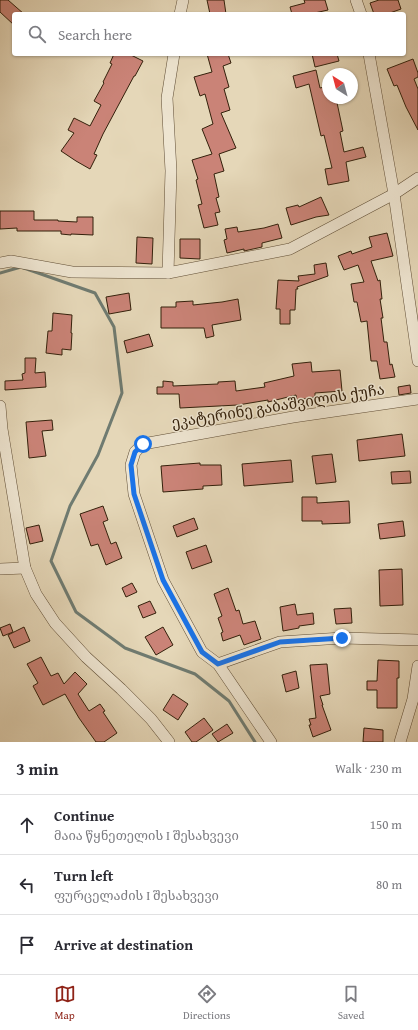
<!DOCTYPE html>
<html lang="en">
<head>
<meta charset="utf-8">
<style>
  :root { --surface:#fff; --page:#f7f7f7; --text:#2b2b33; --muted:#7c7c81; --line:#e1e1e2; --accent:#8f2418 }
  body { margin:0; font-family:"Gentium Book Plus","Noto Serif Georgian",serif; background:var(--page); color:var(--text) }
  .compass { position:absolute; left:322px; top:68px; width:36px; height:36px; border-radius:50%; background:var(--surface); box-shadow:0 1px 3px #0004; rotate:324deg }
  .stop { position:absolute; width:12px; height:12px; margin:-9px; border:3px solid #1a73e8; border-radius:50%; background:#fff }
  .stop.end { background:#1a73e8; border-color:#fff; box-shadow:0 1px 4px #0008 }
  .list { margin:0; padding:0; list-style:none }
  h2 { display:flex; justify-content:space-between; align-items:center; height:52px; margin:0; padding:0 16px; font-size:17px }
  h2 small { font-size:13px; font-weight:400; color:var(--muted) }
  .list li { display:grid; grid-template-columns:26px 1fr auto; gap:12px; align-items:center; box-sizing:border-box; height:60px; padding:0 16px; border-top:1px solid var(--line) }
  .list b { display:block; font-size:15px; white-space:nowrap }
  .list p { margin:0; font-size:13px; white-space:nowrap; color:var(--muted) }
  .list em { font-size:13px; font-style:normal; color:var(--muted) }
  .icon { flex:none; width:22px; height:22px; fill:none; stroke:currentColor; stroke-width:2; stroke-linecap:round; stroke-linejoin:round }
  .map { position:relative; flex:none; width:418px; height:742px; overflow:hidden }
  .search { position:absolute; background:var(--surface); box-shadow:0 1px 3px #0004; left:12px; right:12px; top:12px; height:44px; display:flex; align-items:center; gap:10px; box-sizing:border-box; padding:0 14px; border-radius:4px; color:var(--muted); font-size:15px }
  .sheet { height:232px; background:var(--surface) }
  nav { display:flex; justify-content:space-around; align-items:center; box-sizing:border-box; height:56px; border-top:1px solid var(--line); background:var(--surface); font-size:11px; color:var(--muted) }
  nav a { display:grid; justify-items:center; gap:2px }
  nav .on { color:var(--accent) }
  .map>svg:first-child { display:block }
</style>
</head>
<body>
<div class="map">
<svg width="418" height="742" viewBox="0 0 418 742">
  <rect width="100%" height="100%" fill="#e5d7b8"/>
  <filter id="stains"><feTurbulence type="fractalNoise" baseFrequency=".005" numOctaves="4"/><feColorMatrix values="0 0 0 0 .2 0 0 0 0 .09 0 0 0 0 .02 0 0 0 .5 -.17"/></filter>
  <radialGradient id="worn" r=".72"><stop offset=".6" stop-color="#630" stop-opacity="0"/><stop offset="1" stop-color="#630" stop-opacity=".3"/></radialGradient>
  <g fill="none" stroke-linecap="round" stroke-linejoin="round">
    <!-- stream -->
    <path stroke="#6f7b71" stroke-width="3" d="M0,273L21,267L95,293L114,327L122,393L98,455L70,506L51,561L76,612L125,648L195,674L229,701L255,742"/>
  </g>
  <!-- building -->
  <g fill="#ca8377" stroke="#33200b">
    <path d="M0,0H8L24,14H14V25L0,12Z"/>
    <path d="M207,0H224L226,14H210Z"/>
    <path d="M304,0H325L328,10L310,14H292L290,7L305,3Z"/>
    <path d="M379,0H398L401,9L387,14H374L370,3Z"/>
    <path d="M114,54H129L143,61L135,76H134L103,134L94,154L97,155L90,169L76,161L61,151L74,133L68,130L74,118L90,126L101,105L94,101L104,83L103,82L112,64L110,63Z"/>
    <path d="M207,54H228L231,63L223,66L229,87L224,89L230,110L221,113L236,148L219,154L224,171L214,174L219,197L216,198L220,212L215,213L218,225L204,228L198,205L202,204L196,180L198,179L192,160L212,154L202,129L213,124L205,94L200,96L194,77L212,72Z"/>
    <path d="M312,54H337L339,61L315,67Z"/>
    <path d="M413,59L418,73V77L414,79L418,89V130L406,107L397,85L394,86L387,69Z"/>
    <path d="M316,70L320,88L328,86V98H336L343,131L340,132L344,152L363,147L366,157L346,162L349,181L328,185L325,169L332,168L324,135L321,136L309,84L296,88L293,76Z"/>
    <path d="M321,197L329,215L316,217L291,225L286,208L298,205L299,207Z"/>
    <path d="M0,211H34V220H58V221L77,222V217H93V235L71,234V235L61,234V231H17V228L0,229Z"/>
    <path d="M278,224L282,238L262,243V247L244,251V249L227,253L224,240L227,239L225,229L237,227L238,232L264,228Z"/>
    <path d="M387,233L393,256L371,261L378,281L380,280L382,299H380L383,318H381L384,342H387L390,365L392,364L395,377L380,379L377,361H371L367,321L361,322L357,302H354L351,284L364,282L358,265L344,270L338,256L351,251L352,254L372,247L369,237Z"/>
    <path d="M137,237L153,238L152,264L136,263Z"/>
    <path d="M180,239H200V259L180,258Z"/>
    <path d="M326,263L328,276L297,287L298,289H296L295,310H290V324H280V309H276L278,280L299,281L298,276L315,274L314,265Z"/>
    <path d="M129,293L131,310L109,314L106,297Z"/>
    <path d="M238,299L241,320L212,325L214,336L206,338L204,328H161V307H176V302L193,301V305L222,302Z"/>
    <path d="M53,313L72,315L71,333H72L71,350L62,349V355L46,353L48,331H52Z"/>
    <path d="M149,334L153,346L127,353L124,341Z"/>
    <path d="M25,358H36L35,373L45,372L46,387L5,390V381L23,380L22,374L25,373Z"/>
    <path d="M311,362L312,372L340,370L342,391L315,393V397L297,400L296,395L268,402V400L238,405L180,408L179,394H157V387H163V381L173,382V386L218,384V382L235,381L236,391L265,387L264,383L294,376L292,364Z"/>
    <path d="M410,385L411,393L399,395L398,387Z"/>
    <path d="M52,420L53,430L42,431L46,456L29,458L26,422Z"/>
    <path d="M402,434L405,456L359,461L357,440Z"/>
    <path d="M332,454L336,482L316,484L312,456Z"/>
    <path d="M291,460L293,482L244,486L242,464Z"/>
    <path d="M200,463V465H221L222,485L203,486V489L163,492L161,466Z"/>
    <path d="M410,471L411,483L392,484L391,472Z"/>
    <path d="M302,497H317V503L349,501L350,523L322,524V521H302Z"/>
    <path d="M103,506L108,520L103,522L111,544L116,542L122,558L106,565L98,544L91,546L80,514Z"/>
    <path d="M194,518L198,529L177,537L173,526Z"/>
    <path d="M403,521L405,536L380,539L378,524Z"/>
    <path d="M39,525L43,541L30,544L26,528Z"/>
    <path d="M206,545L212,562L192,569L186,552Z"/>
    <path d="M402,569L403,605L380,606L379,570Z"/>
    <path d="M132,583L137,592L126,597L122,588Z"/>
    <path d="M228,588L236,611L239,610L243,624L255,621L261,639L244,645L240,635L223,641L221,633L223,632L218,618L222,616L214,594Z"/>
    <path d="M150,601L156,613L143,618L138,606Z"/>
    <path d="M295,604L297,615L313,613L314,624L299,626V628L283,631L280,607Z"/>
    <path d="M351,608L352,623L336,624L334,609Z"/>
    <path d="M10,624L13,632L3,636L0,628Z"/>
    <path d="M24,627L30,641L14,648L8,635Z"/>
    <path d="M163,627L173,645L156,655L145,637Z"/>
    <path d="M41,657L51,676L58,673L64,684L75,672L87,684L78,694L89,711L100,704L105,711L103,712L117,733L104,742H96L79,718L65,694L43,705L33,686L38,683L27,664Z"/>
    <path d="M378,660L399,661V678H397V708H377V690H367V681H377Z"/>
    <path d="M327,664L330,694L320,696L323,705H322L331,730L313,737L309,725H311L309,719L316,718L310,665Z"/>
    <path d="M296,671L299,688L286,692L282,675Z"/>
    <path d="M173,694L188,704L178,720L163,710Z"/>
    <path d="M204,718L213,730L196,742H192L185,732Z"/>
    <path d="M227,724L233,733L218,742L212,734Z"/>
    <path d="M364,728L383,730V742H363Z"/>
  </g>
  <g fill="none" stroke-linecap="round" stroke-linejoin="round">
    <!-- minor casing -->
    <g stroke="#604e36" stroke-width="12">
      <g id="minor">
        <path d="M356,0L361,14"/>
        <path d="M180,14L183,0"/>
        <path d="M369,54L394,194L418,361"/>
        <path d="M0,263L11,261L72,272L168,273L290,249L394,194L418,178"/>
        <path d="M168,273L171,171L167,98L174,54"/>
        <path d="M0,406L2,429L25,568L36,594L55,623L86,657L121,689L151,719L169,742"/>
        <path d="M0,569L25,568"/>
        <path d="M218,664L280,642L342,638L418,640"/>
        <path d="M271,742L218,664L202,652L163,580L134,494L131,465L135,452L143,444L293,417L418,399"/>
        <path d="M400,742L413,699L418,666"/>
      </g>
    </g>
    <!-- minor -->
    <use href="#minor" stroke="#eee5d1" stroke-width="11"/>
  </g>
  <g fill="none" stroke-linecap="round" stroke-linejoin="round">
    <!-- route -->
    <path stroke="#1a73e8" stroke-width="5" d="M143,444L135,452L131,465L134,494L163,580L202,652L218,664L280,642L342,638"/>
  </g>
  <g text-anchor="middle" stroke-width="3" stroke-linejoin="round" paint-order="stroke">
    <!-- street labels -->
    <g font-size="15" fill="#33200b" stroke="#eee5d1">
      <text transform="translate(278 406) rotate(-9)" y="5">ეკატერინე გაბაშვილის ქუჩა</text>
    </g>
  </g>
  <rect width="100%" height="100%" filter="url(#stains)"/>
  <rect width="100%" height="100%" fill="url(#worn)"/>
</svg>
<svg class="compass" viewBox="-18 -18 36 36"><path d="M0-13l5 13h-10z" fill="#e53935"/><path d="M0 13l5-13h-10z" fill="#7c7c81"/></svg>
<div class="stop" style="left:143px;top:444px"></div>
<div class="stop end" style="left:342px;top:638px"></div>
<div class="search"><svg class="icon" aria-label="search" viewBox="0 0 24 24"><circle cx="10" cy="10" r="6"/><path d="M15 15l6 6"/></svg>Search here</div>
</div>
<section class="sheet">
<h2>3 min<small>Walk · 230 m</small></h2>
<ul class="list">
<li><svg class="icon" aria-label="ahead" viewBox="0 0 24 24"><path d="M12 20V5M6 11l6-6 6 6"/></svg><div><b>Continue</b><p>მაია წყნეთელის I შესახვევი</p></div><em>150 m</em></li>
<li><svg class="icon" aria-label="left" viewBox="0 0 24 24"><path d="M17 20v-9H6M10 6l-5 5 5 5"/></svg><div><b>Turn left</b><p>ფურცელაძის I შესახვევი</p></div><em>80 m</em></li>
<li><svg class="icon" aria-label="arrive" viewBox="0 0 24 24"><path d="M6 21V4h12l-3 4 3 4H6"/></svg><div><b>Arrive at destination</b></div></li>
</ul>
</section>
<nav>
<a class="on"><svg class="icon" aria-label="map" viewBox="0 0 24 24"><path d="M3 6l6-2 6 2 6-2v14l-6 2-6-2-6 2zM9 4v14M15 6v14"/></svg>Map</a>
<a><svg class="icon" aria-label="directions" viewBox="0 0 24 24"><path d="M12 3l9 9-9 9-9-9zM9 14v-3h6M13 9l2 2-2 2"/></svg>Directions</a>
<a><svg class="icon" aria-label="saved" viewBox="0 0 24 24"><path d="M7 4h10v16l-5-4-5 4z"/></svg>Saved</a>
</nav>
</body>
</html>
